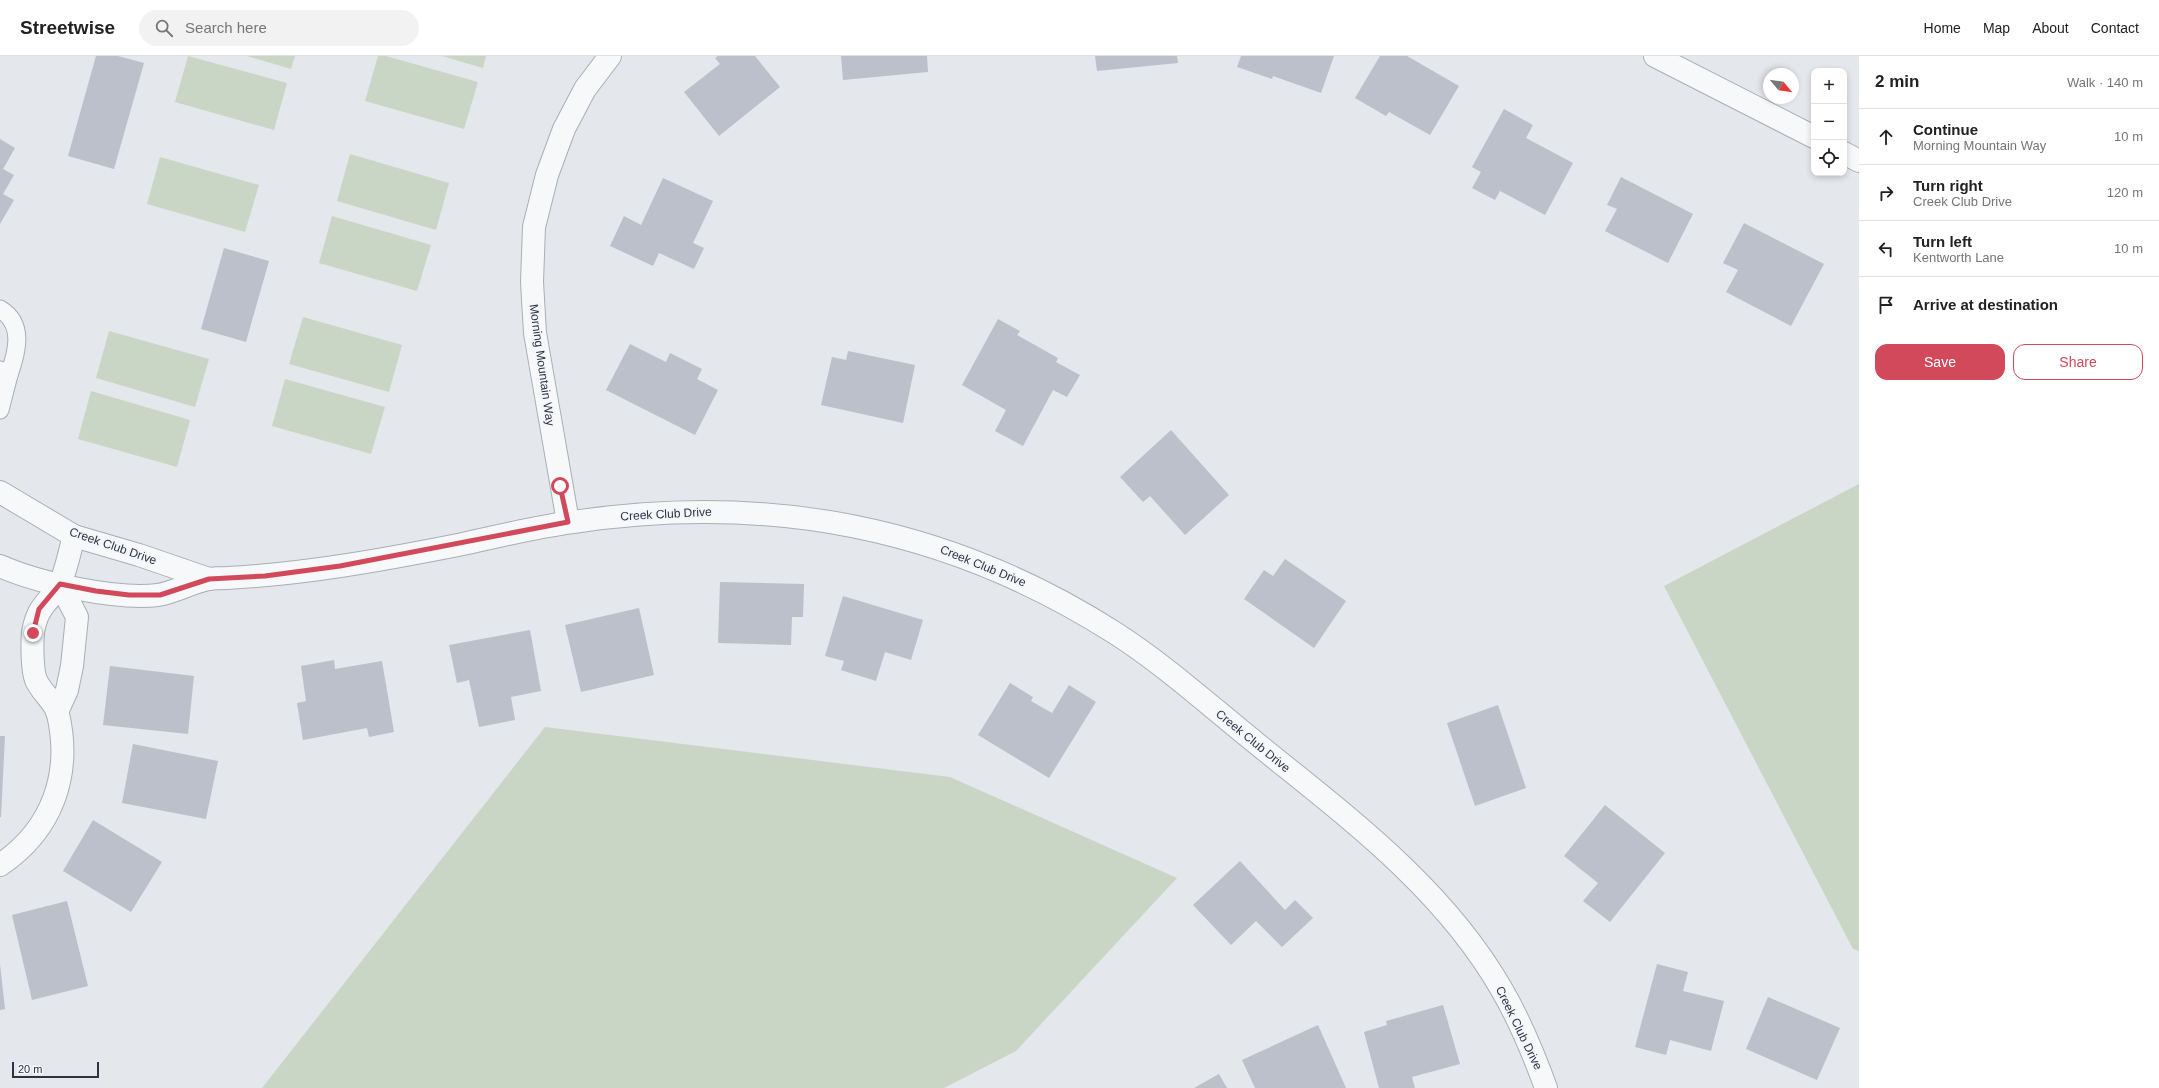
<!DOCTYPE html>
<html lang="en">
<head>
<meta charset="utf-8">
<style>
  :root { --surface:#fff; --page:#f2f2f2; --text:#222; --muted:#767676; --line:#e0e0e0; --accent:#d1495b }
  body { margin:0; font-family:Arial,sans-serif; background:var(--page); color:var(--text) }
  .controls { position:absolute; right:12px; top:12px; display:grid; overflow:hidden; border-radius:8px; box-shadow:0 2px 6px #0003 }
  .controls button { width:36px; height:36px; display:grid; place-items:center; padding:0; border:0; border-bottom:1px solid var(--line); background:var(--surface); color:var(--text); font:20px sans-serif }
  .compass { position:absolute; left:1763px; top:12px; width:36px; height:36px; border-radius:50%; background:var(--surface); box-shadow:0 2px 6px #0003; rotate:119deg }
  .scale { position:absolute; left:12px; bottom:10px; width:87px; box-sizing:border-box; padding-left:4px; border:2px solid #2b3445; border-top:0; font-size:11px; line-height:14px; white-space:nowrap; color:#2b3445; -webkit-text-stroke:3px #f4f6f9; paint-order:stroke }
  .stop { position:absolute; width:12px; height:12px; margin:-9px; border:3px solid #d1495b; border-radius:50%; background:#fff }
  .stop.end { background:#d1495b; border-color:#fff; box-shadow:0 1px 4px #0008 }
  .list { margin:0; padding:0; list-style:none }
  h2 { display:flex; justify-content:space-between; align-items:center; height:52px; margin:0; padding:0 16px; font-size:17px }
  h2 small { font-size:13px; font-weight:400; color:var(--muted) }
  .list li { display:grid; grid-template-columns:26px 1fr auto; gap:12px; align-items:center; box-sizing:border-box; height:56px; padding:0 16px; border-top:1px solid var(--line) }
  .list b { display:block; font-size:15px; white-space:nowrap }
  .list p { margin:0; font-size:13px; white-space:nowrap; color:var(--muted) }
  .list em { font-size:13px; font-style:normal; color:var(--muted) }
  .actions { display:flex; gap:8px; padding:12px 16px }
  .actions a { flex:1; padding:9px 0; border:1px solid var(--accent); border-radius:12px; text-align:center; font-size:14px; color:var(--accent) }
  .actions .main { background:var(--accent); color:#fff }
  .icon { flex:none; width:22px; height:22px; fill:none; stroke:currentColor; stroke-width:2; stroke-linecap:round; stroke-linejoin:round }
  .map { position:relative; flex:none; width:1859px; height:1032px; overflow:hidden }
  header { display:flex; align-items:center; gap:24px; box-sizing:border-box; height:56px; padding:0 20px; background:var(--surface); border-bottom:1px solid var(--line) }
  header strong { font-size:19px }
  nav { display:flex; gap:22px; margin-inline-start:auto; font-size:14px }
  .search { width:280px; height:36px; background:var(--page); display:flex; align-items:center; gap:10px; box-sizing:border-box; padding:0 14px; border-radius:22px; color:var(--muted); font-size:15px }
  main { display:flex }
  aside { flex:1; background:var(--surface) }
  .map>svg:first-child { display:block }
</style>
</head>
<body>
<header>
<strong>Streetwise</strong>
<div class="search"><svg class="icon" aria-label="search" viewBox="0 0 24 24"><circle cx="10" cy="10" r="6"/><path d="M15 15l6 6"/></svg>Search here</div>
<nav><a>Home</a><a>Map</a><a>About</a><a>Contact</a></nav>
</header>
<main>
<div class="map">
<svg width="1859" height="1032" viewBox="0 0 1859 1032">
  <rect width="100%" height="100%" fill="#e4e7ec"/>
  <!-- green -->
  <g fill="#c9d6c5">
    <path d="M188,0L287,27L274,74L175,46Z"/>
    <path d="M247,0H295L291,13Z"/>
    <path d="M378,0H386L478,26L464,73L365,45Z"/>
    <path d="M442,0H486L483,12Z"/>
    <path d="M350,98L449,127L436,174L337,145Z"/>
    <path d="M160,101L259,129L245,176L147,148Z"/>
    <path d="M332,160L431,189L417,235L319,207Z"/>
    <path d="M303,261L402,289L389,336L289,308Z"/>
    <path d="M109,275L209,303L195,351L96,322Z"/>
    <path d="M285,323L385,351L371,398L272,370Z"/>
    <path d="M91,335L190,364L177,411L78,383Z"/>
    <path d="M1859,428V895L1853,893L1664,530Z"/>
    <path d="M545,671L950,721L1177,822L1016,995L944,1032H262Z"/>
  </g>
  <!-- building -->
  <g fill="#bbc0ca">
    <path d="M96,0H118L144,7L114,113L68,100Z"/>
    <path d="M718,0H755L780,31L719,80L684,36L720,8L715,2Z"/>
    <path d="M841,0H927L928,16L843,24Z"/>
    <path d="M1095,0H1177L1178,7L1097,15Z"/>
    <path d="M1241,0H1334L1321,37L1273,20L1272,23L1237,11Z"/>
    <path d="M1380,0H1407L1459,30L1430,79L1389,56L1386,60L1355,42Z"/>
    <path d="M1504,53L1533,69L1526,82L1573,107L1545,159L1500,135L1495,144L1472,132L1481,116L1472,111Z"/>
    <path d="M0,83L15,92L3,113L14,119L3,138L14,144L0,168Z"/>
    <path d="M1621,121L1693,158L1668,207L1605,175L1617,153L1607,149Z"/>
    <path d="M663,122L713,145L693,187L704,192L694,213L659,197L653,210L610,190L624,160L641,169Z"/>
    <path d="M1744,167L1824,208L1791,270L1726,236L1738,214L1723,207Z"/>
    <path d="M224,192L269,205L246,286L201,273Z"/>
    <path d="M998,263L1020,275L1017,279L1058,302L1056,306L1080,319L1067,341L1053,334L1023,390L995,375L1006,354L962,329Z"/>
    <path d="M630,288L666,306L670,297L702,313L697,323L718,334L695,379L606,334Z"/>
    <path d="M848,295L915,309L903,367L821,349L832,301L846,304Z"/>
    <path d="M1171,374L1229,439L1185,479L1150,440L1143,446L1120,421Z"/>
    <path d="M1285,503L1346,545L1314,592L1244,543L1264,514L1273,520Z"/>
    <path d="M720,526L804,528L803,561H792L791,589L718,587Z"/>
    <path d="M843,540L923,564L911,604L885,596L876,625L841,614L844,605L825,600Z"/>
    <path d="M639,552L654,619L581,636L565,569Z"/>
    <path d="M530,574L541,635L511,641L515,664L479,671L469,624L457,627L449,589Z"/>
    <path d="M334,604L335,613L382,605L394,676L369,681L367,672L303,684L297,647L306,645L301,610Z"/>
    <path d="M110,610L194,620L188,678L103,669Z"/>
    <path d="M1010,627L1033,641L1031,645L1052,657L1069,629L1096,646L1049,722L978,679Z"/>
    <path d="M1498,649L1526,732L1475,750L1447,667Z"/>
    <path d="M0,680H5L1,761H0Z"/>
    <path d="M133,688L218,705L206,763L122,747Z"/>
    <path d="M1605,749L1665,797L1610,866L1583,845L1598,827L1564,800Z"/>
    <path d="M93,764L162,806L131,856L63,815Z"/>
    <path d="M1240,805L1285,854L1295,844L1313,862L1282,891L1256,865L1231,889L1193,849Z"/>
    <path d="M67,845L88,930L32,944L12,859Z"/>
    <path d="M0,908L5,953L0,954Z"/>
    <path d="M1657,908L1688,916L1683,935L1724,945L1711,995L1670,984L1666,999L1635,991Z"/>
    <path d="M1768,941L1840,972L1817,1024L1746,993Z"/>
    <path d="M1443,949L1460,1008L1412,1021L1415,1032H1379L1364,976L1387,969L1386,965Z"/>
    <path d="M1318,969L1346,1032H1255L1242,1004Z"/>
    <path d="M1219,1018L1227,1032H1194Z"/>
  </g>
  <g fill="none" stroke-linecap="round" stroke-linejoin="round">
    <!-- lane casing -->
    <g stroke="#a9aeb7" stroke-width="19">
      <g id="lane">
        <path d="M0,253C25,268 17,296 9,319L0,314"/>
        <path d="M0,354L9,319"/>
      </g>
    </g>
    <!-- street casing -->
    <g stroke="#a9aeb7" stroke-width="24">
      <g id="street">
        <path d="M1655,0L1814,81"/>
        <path d="M1844,97L1859,105"/>
        <path d="M0,436L74,480L139,499L209,523"/>
        <path d="M568,466L535,277L532,226L534,171L547,119L564,73L585,33L610,0"/>
        <path d="M0,510C38,527 116,544 158,539C176,536 192,526 209,523C215,522 221,522 227,522C305,518 382,504 458,489C496,481 534,471 573,466C768,437 947,470 1115,577C1165,609 1210,650 1256,687C1346,760 1443,831 1502,934C1520,965 1534,999 1546,1032"/>
        <path d="M57,656L67,634L72,610L77,561L60,528"/>
        <path d="M0,809C52,774 72,719 58,658C55,646 41,636 36,624C32,614 32,587 33,576C38,549 47,549 59,529C66,517 70,493 74,480"/>
      </g>
    </g>
    <!-- lane -->
    <use href="#lane" stroke="#f7f8fa" stroke-width="17"/>
    <!-- street -->
    <use href="#street" stroke="#f7f8fa" stroke-width="22"/>
  </g>
  <g fill="none" stroke-linecap="round" stroke-linejoin="round">
    <!-- route -->
    <path stroke="#d1495b" stroke-width="5" d="M33,577L39,553L60,528L96,535L129,539H160L209,523L265,520L340,510L568,466L560,430"/>
  </g>
  <g text-anchor="middle" stroke-width="3.5" stroke-linejoin="round" paint-order="stroke">
    <!-- street labels -->
    <g font-size="12" fill="#2b3445" stroke="#f4f6f9">
      <text transform="translate(542 309) rotate(82)" y="4">Morning Mountain Way</text>
      <text transform="translate(666 458) rotate(-3)" y="4">Creek Club Drive</text>
      <text transform="translate(113 490) rotate(19)" y="4">Creek Club Drive</text>
      <text transform="translate(983 510) rotate(22)" y="4">Creek Club Drive</text>
      <text transform="translate(1253 685) rotate(39)" y="4">Creek Club Drive</text>
      <text transform="translate(1519 972) rotate(64)" y="4">Creek Club Drive</text>
    </g>
  </g>
</svg>
<div class="controls">
<button>+</button>
<button>−</button>
<button><svg class="icon" aria-label="locate" viewBox="0 0 24 24"><circle cx="12" cy="12" r="6"/><path d="M12 2v4M12 18v4M2 12h4M18 12h4"/></svg></button>
</div>
<svg class="compass" viewBox="-18 -18 36 36"><path d="M0-13l5 13h-10z" fill="#e53935"/><path d="M0 13l5-13h-10z" fill="#767676"/></svg>
<div class="scale">20 m</div>
<div class="stop" style="left:560px;top:430px"></div>
<div class="stop end" style="left:33px;top:577px"></div>
</div>
<aside>
<h2>2 min<small>Walk · 140 m</small></h2>
<ul class="list">
<li><svg class="icon" aria-label="ahead" viewBox="0 0 24 24"><path d="M12 20V5M6 11l6-6 6 6"/></svg><div><b>Continue</b><p>Morning Mountain Way</p></div><em>10 m</em></li>
<li><svg class="icon" aria-label="right" viewBox="0 0 24 24"><path d="M7 20v-9h11M14 6l5 5-5 5"/></svg><div><b>Turn right</b><p>Creek Club Drive</p></div><em>120 m</em></li>
<li><svg class="icon" aria-label="left" viewBox="0 0 24 24"><path d="M17 20v-9H6M10 6l-5 5 5 5"/></svg><div><b>Turn left</b><p>Kentworth Lane</p></div><em>10 m</em></li>
<li><svg class="icon" aria-label="arrive" viewBox="0 0 24 24"><path d="M6 21V4h12l-3 4 3 4H6"/></svg><div><b>Arrive at destination</b></div></li>
</ul>
<div class="actions"><a class="main">Save</a><a>Share</a></div>
</aside>
</main>
</body>
</html>
